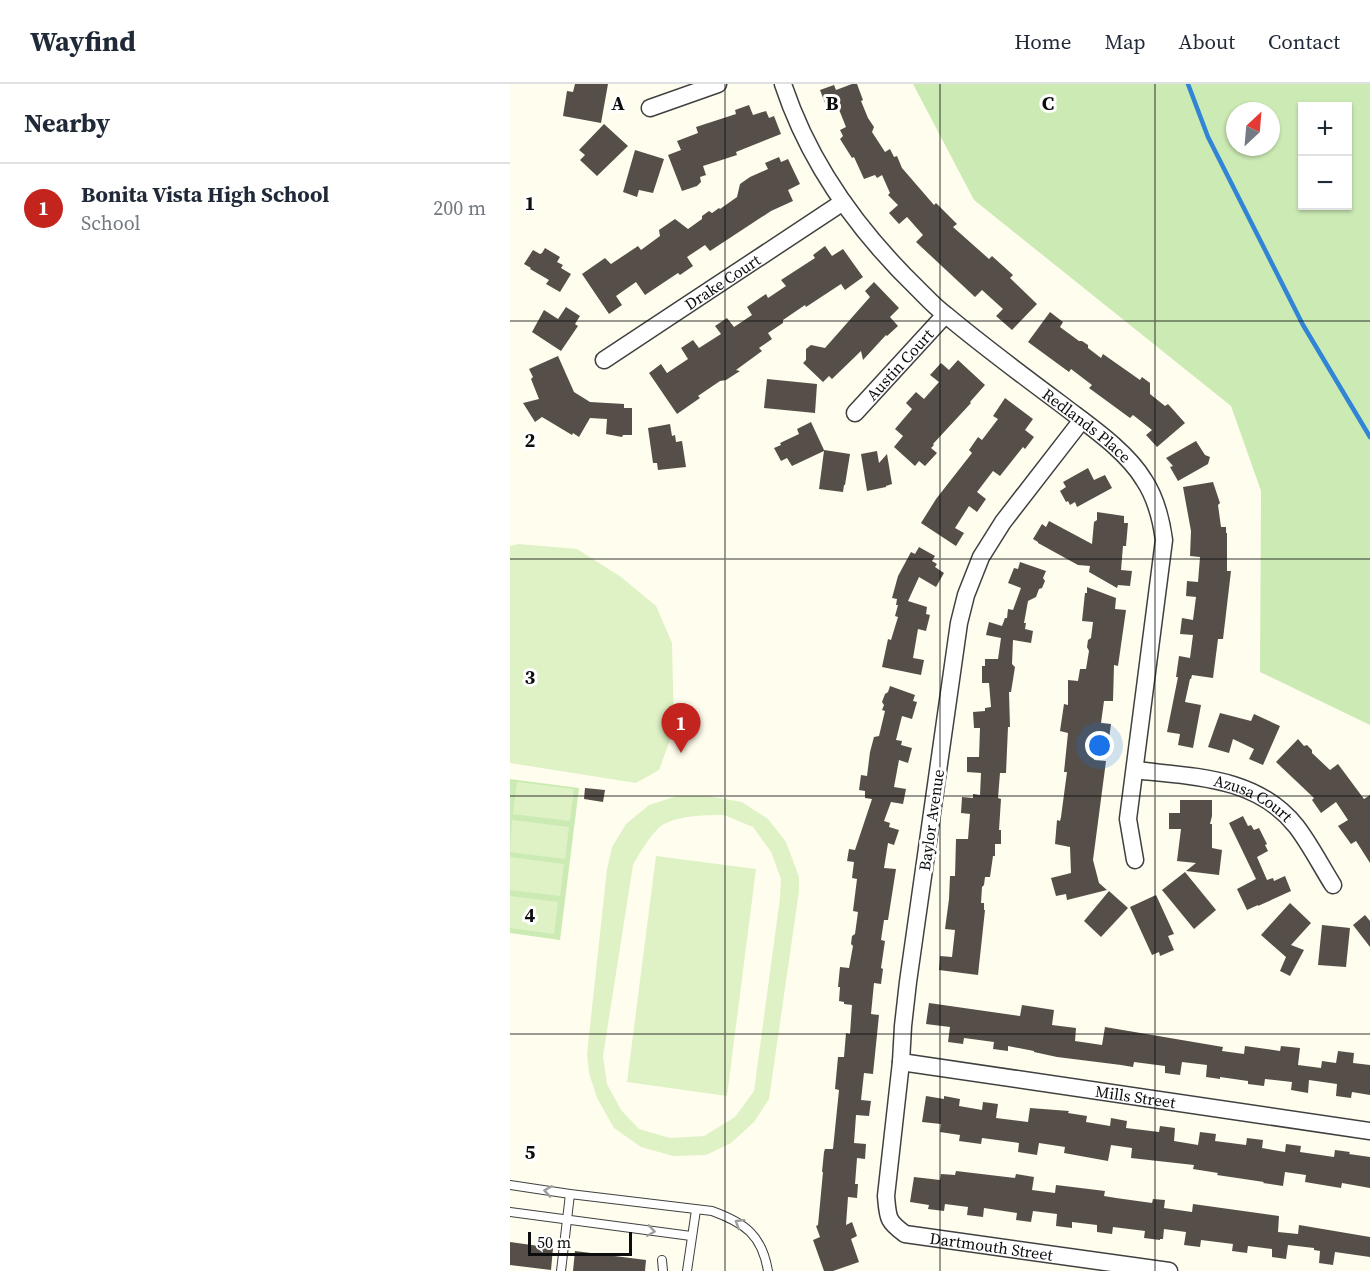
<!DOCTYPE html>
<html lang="en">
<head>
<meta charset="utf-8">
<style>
  :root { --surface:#fff; --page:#f2f2f3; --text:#1f2937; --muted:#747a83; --line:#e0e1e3; --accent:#c4241e }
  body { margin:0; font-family:"Source Serif 4",serif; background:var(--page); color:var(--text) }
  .controls { position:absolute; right:18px; top:18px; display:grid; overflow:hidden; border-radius:0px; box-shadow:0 2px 4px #0004 }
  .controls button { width:54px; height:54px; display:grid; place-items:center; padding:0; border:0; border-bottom:2px solid var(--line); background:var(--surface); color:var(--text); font:30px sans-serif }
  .compass { position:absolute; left:716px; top:18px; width:54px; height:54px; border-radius:50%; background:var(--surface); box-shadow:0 2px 4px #0004; rotate:26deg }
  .scale { position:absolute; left:18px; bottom:15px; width:104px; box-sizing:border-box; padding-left:6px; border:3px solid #0d0d0d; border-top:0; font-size:16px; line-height:21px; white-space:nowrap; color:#0d0d0d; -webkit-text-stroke:4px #fff; paint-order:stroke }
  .you { position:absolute; left:590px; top:662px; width:21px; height:21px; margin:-15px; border:4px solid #fff; border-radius:50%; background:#1a73e8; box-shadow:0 0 0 9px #1a73e833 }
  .badge { display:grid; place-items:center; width:39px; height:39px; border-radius:50%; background:var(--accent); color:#fff; font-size:20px; font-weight:700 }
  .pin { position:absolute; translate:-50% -50px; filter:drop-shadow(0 2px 3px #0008) }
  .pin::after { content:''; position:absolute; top:32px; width:21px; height:18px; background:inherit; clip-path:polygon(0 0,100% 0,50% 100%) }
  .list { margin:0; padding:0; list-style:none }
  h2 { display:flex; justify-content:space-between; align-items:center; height:78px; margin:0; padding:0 24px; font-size:26px }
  h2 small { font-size:20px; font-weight:400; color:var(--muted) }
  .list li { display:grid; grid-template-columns:39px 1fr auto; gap:18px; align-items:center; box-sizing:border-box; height:90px; padding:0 24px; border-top:2px solid var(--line) }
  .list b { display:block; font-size:22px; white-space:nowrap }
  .list p { margin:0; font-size:20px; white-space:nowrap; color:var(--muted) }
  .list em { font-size:20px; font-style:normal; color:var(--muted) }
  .map { position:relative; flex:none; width:860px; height:1187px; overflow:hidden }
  header { display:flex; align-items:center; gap:36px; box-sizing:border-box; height:84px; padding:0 30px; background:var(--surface); border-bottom:2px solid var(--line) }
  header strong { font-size:28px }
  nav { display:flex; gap:33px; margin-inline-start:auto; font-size:21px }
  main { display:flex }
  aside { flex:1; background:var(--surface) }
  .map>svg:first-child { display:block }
</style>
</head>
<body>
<header>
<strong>Wayfind</strong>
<nav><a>Home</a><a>Map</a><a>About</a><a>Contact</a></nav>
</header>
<main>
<aside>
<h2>Nearby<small></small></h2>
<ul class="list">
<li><span class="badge">1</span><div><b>Bonita Vista High School</b><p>School</p></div><em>200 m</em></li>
</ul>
</aside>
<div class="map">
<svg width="860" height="1187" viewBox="0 0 860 1187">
  <rect width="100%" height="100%" fill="#fffded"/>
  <!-- green -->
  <g fill="#ccebb4" fill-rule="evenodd">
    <path d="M403,0H860V641L750,588L751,407L721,322L464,116ZM792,22H838V122H792ZM725,27H761V63H725Z"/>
    <path d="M0,695L69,704L50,856L0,849Z"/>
  </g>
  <!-- pitch -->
  <g fill="#dff2c6" fill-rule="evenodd">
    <path d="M9,460L67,465L111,493L146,522L162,559L164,645L149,686L126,699L0,679V462Z"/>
    <path d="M7,698L64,705L60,737L3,730Z"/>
    <path d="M167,712H198L232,718L258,735L276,758L289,793V807L259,1015L244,1038L221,1059L196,1071L163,1072L131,1063L104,1044L87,1014L79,989L77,970L97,785L102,763L116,740L139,721ZM214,731L243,743L261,768L271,795L270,814L244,1007L225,1033L194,1052L160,1054L129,1045L111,1026L97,1000L93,972L123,781C129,770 143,746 154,740C173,731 194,731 214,731Z"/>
    <path d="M2,736L59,743L55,775L0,768Z"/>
    <path d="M146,772L246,785L217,1012L117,998Z"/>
    <path d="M0,773L54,780L50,812L0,806Z"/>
    <path d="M0,812L48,818L44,850L0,844Z"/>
  </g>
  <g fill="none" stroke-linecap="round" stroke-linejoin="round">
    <!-- stream -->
    <path stroke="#3185d4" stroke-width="4.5" d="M678,0L698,53L793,241L860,353"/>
  </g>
  <!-- building -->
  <g fill="#564f49">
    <path d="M65,0H98L91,39L53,32L57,7L63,8Z"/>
    <path d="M342,0H347L353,16L351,17L358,34L364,43L362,48L375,68L380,65L384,73L387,72L392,84L424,121L426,119L447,140L443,143L479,175L482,172L503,191L500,194L527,220L502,246L486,232L493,225L472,206L465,213L406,158L413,151L397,133L389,140L379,129L388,121L378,111L380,109L372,91L367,94L365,91L354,95L344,73L342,74L330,55L333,52L330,46L336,43L328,23L318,27L310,6L324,1L326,6Z"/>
    <path d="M239,21L243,31L256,27L259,34L264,32L271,50L226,68L227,71L193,82L196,91L190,93L191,98L187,102L172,107L158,71L171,66L167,57L188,49L186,43L226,30L225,26Z"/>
    <path d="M94,40L118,62L87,92L70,76L75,71L69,66Z"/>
    <path d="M125,66L154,75L143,109L129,106L127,113L113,108Z"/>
    <path d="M269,73L271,78L278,75L290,100L278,106L283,117L261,127L200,167L195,161L177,173L183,182L170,191L168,189L135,211L126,198L106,212L112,221L99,230L72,190L95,174L101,180L128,162L131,166L150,152L149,146L165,135L178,145L192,135V132L199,127L202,129L209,124L210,125L227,113L230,100L240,93L258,85L255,79Z"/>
    <path d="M315,162L322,172L333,165L353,193L335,206L331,200L296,223L295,221L273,236V239L258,249L262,255L249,264L252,267L226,286L230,287L216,296L210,297L188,312L190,314L167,330L139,289L151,280L157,289L178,275L171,264L183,256L189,264L211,250L205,242L217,234L224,243L242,231L237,223L256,210L258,214L276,202L271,196L305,174L303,171Z"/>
    <path d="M35,164L50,173L47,178L53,181L51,184L61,190L50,208L36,200L39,196L20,185L21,184L14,180L23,166L30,170L32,169Z"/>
    <path d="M364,198L389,224L380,233L388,242L377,252L376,251L353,276L351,267L322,295L319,292L313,298L293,279L296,276V265L301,261L315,264L360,213L355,207Z"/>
    <path d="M56,223L70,232L65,240L68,242L51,267L22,248L34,226L48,235Z"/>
    <path d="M540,228L553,238L550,243L569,257H572L578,261V264L591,274L593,270L630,296L632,293L640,299V310L655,322L658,320L675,339L647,363L636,351L642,346L623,331L620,334L579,304L582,301L561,285L559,288L518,258Z"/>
    <path d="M48,272L64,308L80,318L114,320V324H122V351H113L112,353L96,350L97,335L80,334L69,353L63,349L62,351L32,333L25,338L13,319L29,315L21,295L23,293L19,285Z"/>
    <path d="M448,276L475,301L460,318L461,319L423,360L424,361L421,364L427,369L415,382L409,377L405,382L384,363L393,352L385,345L402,325L396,319L406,308L414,315L429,298L420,291L431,279L439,286Z"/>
    <path d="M257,295L307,300L305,329L254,324Z"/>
    <path d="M495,314L523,335L515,346L524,353L515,365L513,363L490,392L483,387L467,408L476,415L467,428L459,422L445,444L454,449L446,462L411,439L426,415L462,369L459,366L468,353L472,356L488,335L483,332Z"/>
    <path d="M301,338L314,366L340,370L335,401H334L333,408L309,405L314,367L282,382L277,374L271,377L264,364L271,361L270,359L289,350L287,345Z"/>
    <path d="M160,340L162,352L165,351L166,358L172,357L176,383L148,386L147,379H143L138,344Z"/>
    <path d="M686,357L695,371L700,373L698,380L668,397L660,383L663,382L656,374Z"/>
    <path d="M367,367L369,379L377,370L382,400L376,402V403L357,407L351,370Z"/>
    <path d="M578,384L584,396L595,391L602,404L567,423L565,418L560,421L558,417L556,418L550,407L556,403L553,398Z"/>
    <path d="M703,398L710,419L708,421L711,443H716V449H717V487H721L713,555H708L703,594L682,591L681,595H680L675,618L691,621L683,664L668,661L670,650L657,648L668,593H666L669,572L680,574L683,551L670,550L672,534L683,536L686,513L676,512L677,497L688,498L690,473L680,472L681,447L673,403Z"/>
    <path d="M587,428L614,432V439H618L616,462H613L611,486L622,487L620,502L608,501L607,504L579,488L580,482L568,481L528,459V458L523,455L532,440L536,443L539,437L582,460L584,438L587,436Z"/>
    <path d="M409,463L425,472L422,477L427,480L425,483L434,489L426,503L409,493L398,517L417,523L416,530L420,531L416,547L408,545L403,574L414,576L411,591L372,583L378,555L381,556L388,533L385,532L388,521H386L387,515L382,514L388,492L401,468L405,470Z"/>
    <path d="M510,478L536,487L533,494L535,497L532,504L529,505L526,513L518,517L514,539H516L515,545L523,547L521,559L503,556L502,580L505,583L501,608H499L500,643H498L496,689H490L488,714L491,715L489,746H491V760H485V772H483L480,793H475L474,801L472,803L471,819H474V826H475L468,891L429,886L430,872L442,873L445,846L435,845L439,815L440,792H445L446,755H458L460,730L451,729L452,713L463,714V710L470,711L471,689L457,688V673H469L470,644H464L463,628L475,627V624L481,623L479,599H472V582H475V575H488L491,554L476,551L479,538L492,542L495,534H497L498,525L503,526L511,504L498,499L504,484L508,485Z"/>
    <path d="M577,503L606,514L605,525L616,526L608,582L604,581L603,617H594L591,639L601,640L599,655L586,654L584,676L596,677L583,776L589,799L597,806L557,816L556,810L546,812L541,794L561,789L560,763L545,760L547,736L550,737L551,733L557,688H554L558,649L550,647L554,620L558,621V596L568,597L570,585H576L579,567L577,563L578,556L581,554L583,538L572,537L575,509H577Z"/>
    <path d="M380,602L405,611L403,617L407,618L402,635L392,632L386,656L392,657L391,661L402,664L398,679L389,676L384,703L396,705L393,720L381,718L374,737L380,739L379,743L389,746L384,761L378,759L374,784L386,785L378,836H374L371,856L375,857L371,884L373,885L371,900L364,899L361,930L369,931L363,990L354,989L351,1016L361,1017L359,1032L346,1031L344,1059L356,1060L355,1075L347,1074L345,1100H348L347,1114L338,1113L336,1141L342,1138L347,1152L341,1155L349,1178L323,1187H314L303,1156L310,1153L306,1142L308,1141L313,1088H312L314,1068L315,1065H323L329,1006L325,1005L328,973H334L336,949L340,950L342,921L334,920V918L329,917L330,903H328L330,883L339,884L343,862L341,860L342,852L345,850L348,828L343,827L347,795L342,794L344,778L337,777L339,765L345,766L362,715L355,714V707L349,706L351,691L357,692L360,668L364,653L369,652L375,627L372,626L374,621L372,618L375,610L378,608Z"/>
    <path d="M710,629L741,637L744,630L770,642L753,681L739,675L744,665L723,655L719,669L698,663Z"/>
    <path d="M788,655L794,662L797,661L802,666V669L820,686L828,680L854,715L860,711V779L846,757L841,760L828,742L838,736L826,718L811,729L802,716L804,714L766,678Z"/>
    <path d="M75,704L95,706L93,718L74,715Z"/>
    <path d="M670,716H702V732L700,740H702V764L712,766L709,791L676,787L686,779L667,777L671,745H659V729H670Z"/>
    <path d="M733,732L738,742L741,741L744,746L749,744L757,760L755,761L758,767L747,773L757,796L763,794L764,797L775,792L781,807L748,822V821L737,826L727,805L746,795L719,739Z"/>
    <path d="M675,788L706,826L684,845L652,806Z"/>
    <path d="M599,807L618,824L591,853L574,837Z"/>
    <path d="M646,811L664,850L658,852L664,866L650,872L649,868L642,871L620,823Z"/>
    <path d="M780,819L801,839L781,861L794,866L780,892L770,887L776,873L751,851Z"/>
    <path d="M855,831L860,837V863L843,841Z"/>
    <path d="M812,841L840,844L836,883L808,881Z"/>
    <path d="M419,919L510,932L512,921L544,926L542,941L566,944L565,957L592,961L595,943L713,963L712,967L734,970L735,962L770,967L771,962L790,964L788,981L811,984L812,977L826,979L828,967L844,969L843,979L860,981V1011L842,1008L841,1014L826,1012L827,1000L799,996L798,1009L781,1006L782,998L755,995L754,1002L738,1000V997L710,993V995L696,993L697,981L672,978L670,991L655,989V982L624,978L623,983L611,981L547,973L524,968V967L498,962V967L483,965L484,958L454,954L453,960L438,958L440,943L416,940Z"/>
    <path d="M416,1012L434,1015V1012L450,1015L449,1022L472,1026L473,1018L488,1020L486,1034L518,1038L520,1024L559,1027L558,1029L577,1032L576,1038L600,1042L601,1034L617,1037L616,1044L649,1048L650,1042L665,1044L664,1057L688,1061L690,1048L706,1050L705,1057L736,1061L737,1054L753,1056L752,1064L775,1068L776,1060L791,1062L790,1068L824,1073L825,1066L840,1068L839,1070L860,1073V1104L832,1099L831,1104L795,1098L796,1091L775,1088L773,1102L753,1099L754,1098L707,1091L708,1089L683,1085L684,1081L621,1074L622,1064L601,1061L598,1077L554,1069L555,1063L529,1059L527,1071L508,1068L509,1059L472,1054L471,1060L449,1057L450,1051L430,1048L431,1040L412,1038Z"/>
    <path d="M446,1087L505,1094L506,1090L524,1093L522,1106L545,1109L546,1101L595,1107L594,1112L606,1114L642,1119L643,1115L655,1116L654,1124L682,1128L683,1120L769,1132L768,1148L788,1150L789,1141L860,1153V1173L825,1168L823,1181L809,1179L810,1167L804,1166V1164L778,1161L776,1175L762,1173V1165L738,1162L737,1169L722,1167L723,1160L691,1156L690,1163L674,1161L676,1148L654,1145L653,1155H650V1156L634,1154L635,1147L603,1143L602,1150L587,1148V1141L562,1138V1144L546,1142L547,1130L523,1127L521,1138L506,1136L507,1129L474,1124L473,1133L457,1131L458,1123L435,1120L434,1127L418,1125L419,1121L400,1118L404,1093L430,1096L431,1090L445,1091Z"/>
    <path d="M0,1158L43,1164L41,1186L0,1181Z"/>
    <path d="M65,1167L136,1176L135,1187H63Z"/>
  </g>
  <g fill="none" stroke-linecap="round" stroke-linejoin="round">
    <!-- service casing -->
    <g stroke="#404040" stroke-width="10">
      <g id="service">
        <path d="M0,1101L60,1110L202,1127C235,1139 252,1151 258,1187"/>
        <path d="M0,1128L181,1152"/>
        <path d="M152,1176L153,1187"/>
        <path d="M51,1187L60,1110"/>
        <path d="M177,1187L186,1126"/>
      </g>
    </g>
    <!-- minor casing -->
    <g stroke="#404040" stroke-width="19">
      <g id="minor">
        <path id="s1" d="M273,0C299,79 350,149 409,206C418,215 426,224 436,231C473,262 512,291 551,320C578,341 616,366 634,396C646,414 651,434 654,456L618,735L625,776"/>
        <path d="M140,24L208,0"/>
        <path id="s2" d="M94,276L333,118"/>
        <path id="s3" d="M345,329L435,231"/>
        <path id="s4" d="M572,336L493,438L471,473L456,511L449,539L398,898L393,942L391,978L376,1112C378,1134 377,1137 395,1150L659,1187"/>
        <path id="s5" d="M625,686C683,693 746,692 786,742C800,760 811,782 823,801"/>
        <path id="s6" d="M391,978L860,1047"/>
      </g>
    </g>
    <!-- service -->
    <use href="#service" stroke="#fff" stroke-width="8"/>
    <!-- minor -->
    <use href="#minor" stroke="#fff" stroke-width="16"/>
  </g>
  <!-- one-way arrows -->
  <defs><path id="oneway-chevron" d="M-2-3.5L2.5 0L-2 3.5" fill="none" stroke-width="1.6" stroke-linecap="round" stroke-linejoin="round" transform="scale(1.5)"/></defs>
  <g stroke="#9e9e9e">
    <use href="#oneway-chevron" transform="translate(38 1107) rotate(-171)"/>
    <use href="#oneway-chevron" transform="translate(229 1139) rotate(-148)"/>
    <use href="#oneway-chevron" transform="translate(141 1147) rotate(8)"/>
  </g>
  <!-- grid -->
  <path fill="none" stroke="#0d0d0d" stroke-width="1.5" stroke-opacity="0.55" d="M215,0V1187M430,0V1187M645,0V1187M0,237H860M0,475H860M0,712H860M0,950H860"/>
  <g text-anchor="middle" stroke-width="6" stroke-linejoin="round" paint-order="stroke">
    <!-- street labels -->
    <g font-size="16" fill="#0d0d0d" stroke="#fff">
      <text dy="6" stroke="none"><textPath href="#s2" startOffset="142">Drake Court</textPath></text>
      <text dy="6" stroke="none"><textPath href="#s3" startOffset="66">Austin Court</textPath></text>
      <text dy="6" stroke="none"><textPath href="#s1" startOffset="465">Redlands Place</textPath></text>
      <text dy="6" stroke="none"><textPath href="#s5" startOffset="123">Azusa Court</textPath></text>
      <text transform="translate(421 736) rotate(-82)" y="6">Baylor Avenue</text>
      <text dy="6" stroke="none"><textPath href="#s6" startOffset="237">Mills Street</textPath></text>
      <text dy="6" stroke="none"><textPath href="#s4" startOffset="950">Dartmouth Street</textPath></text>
    </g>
  </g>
  <g font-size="20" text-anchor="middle" font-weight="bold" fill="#0d0d0d" stroke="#fff" stroke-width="6" stroke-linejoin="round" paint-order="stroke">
    <text x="108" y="26">A</text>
    <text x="322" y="26">B</text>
    <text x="538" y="26">C</text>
    <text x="20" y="126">1</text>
    <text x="20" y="363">2</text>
    <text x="20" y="600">3</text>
    <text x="20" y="838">4</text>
    <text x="20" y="1075">5</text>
  </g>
</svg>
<div class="controls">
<button>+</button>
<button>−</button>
</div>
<svg class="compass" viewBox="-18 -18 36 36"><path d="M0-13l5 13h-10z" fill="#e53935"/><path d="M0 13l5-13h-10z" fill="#747a83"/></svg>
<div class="scale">50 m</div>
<div class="you"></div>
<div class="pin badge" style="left:171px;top:669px">1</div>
</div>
</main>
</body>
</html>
